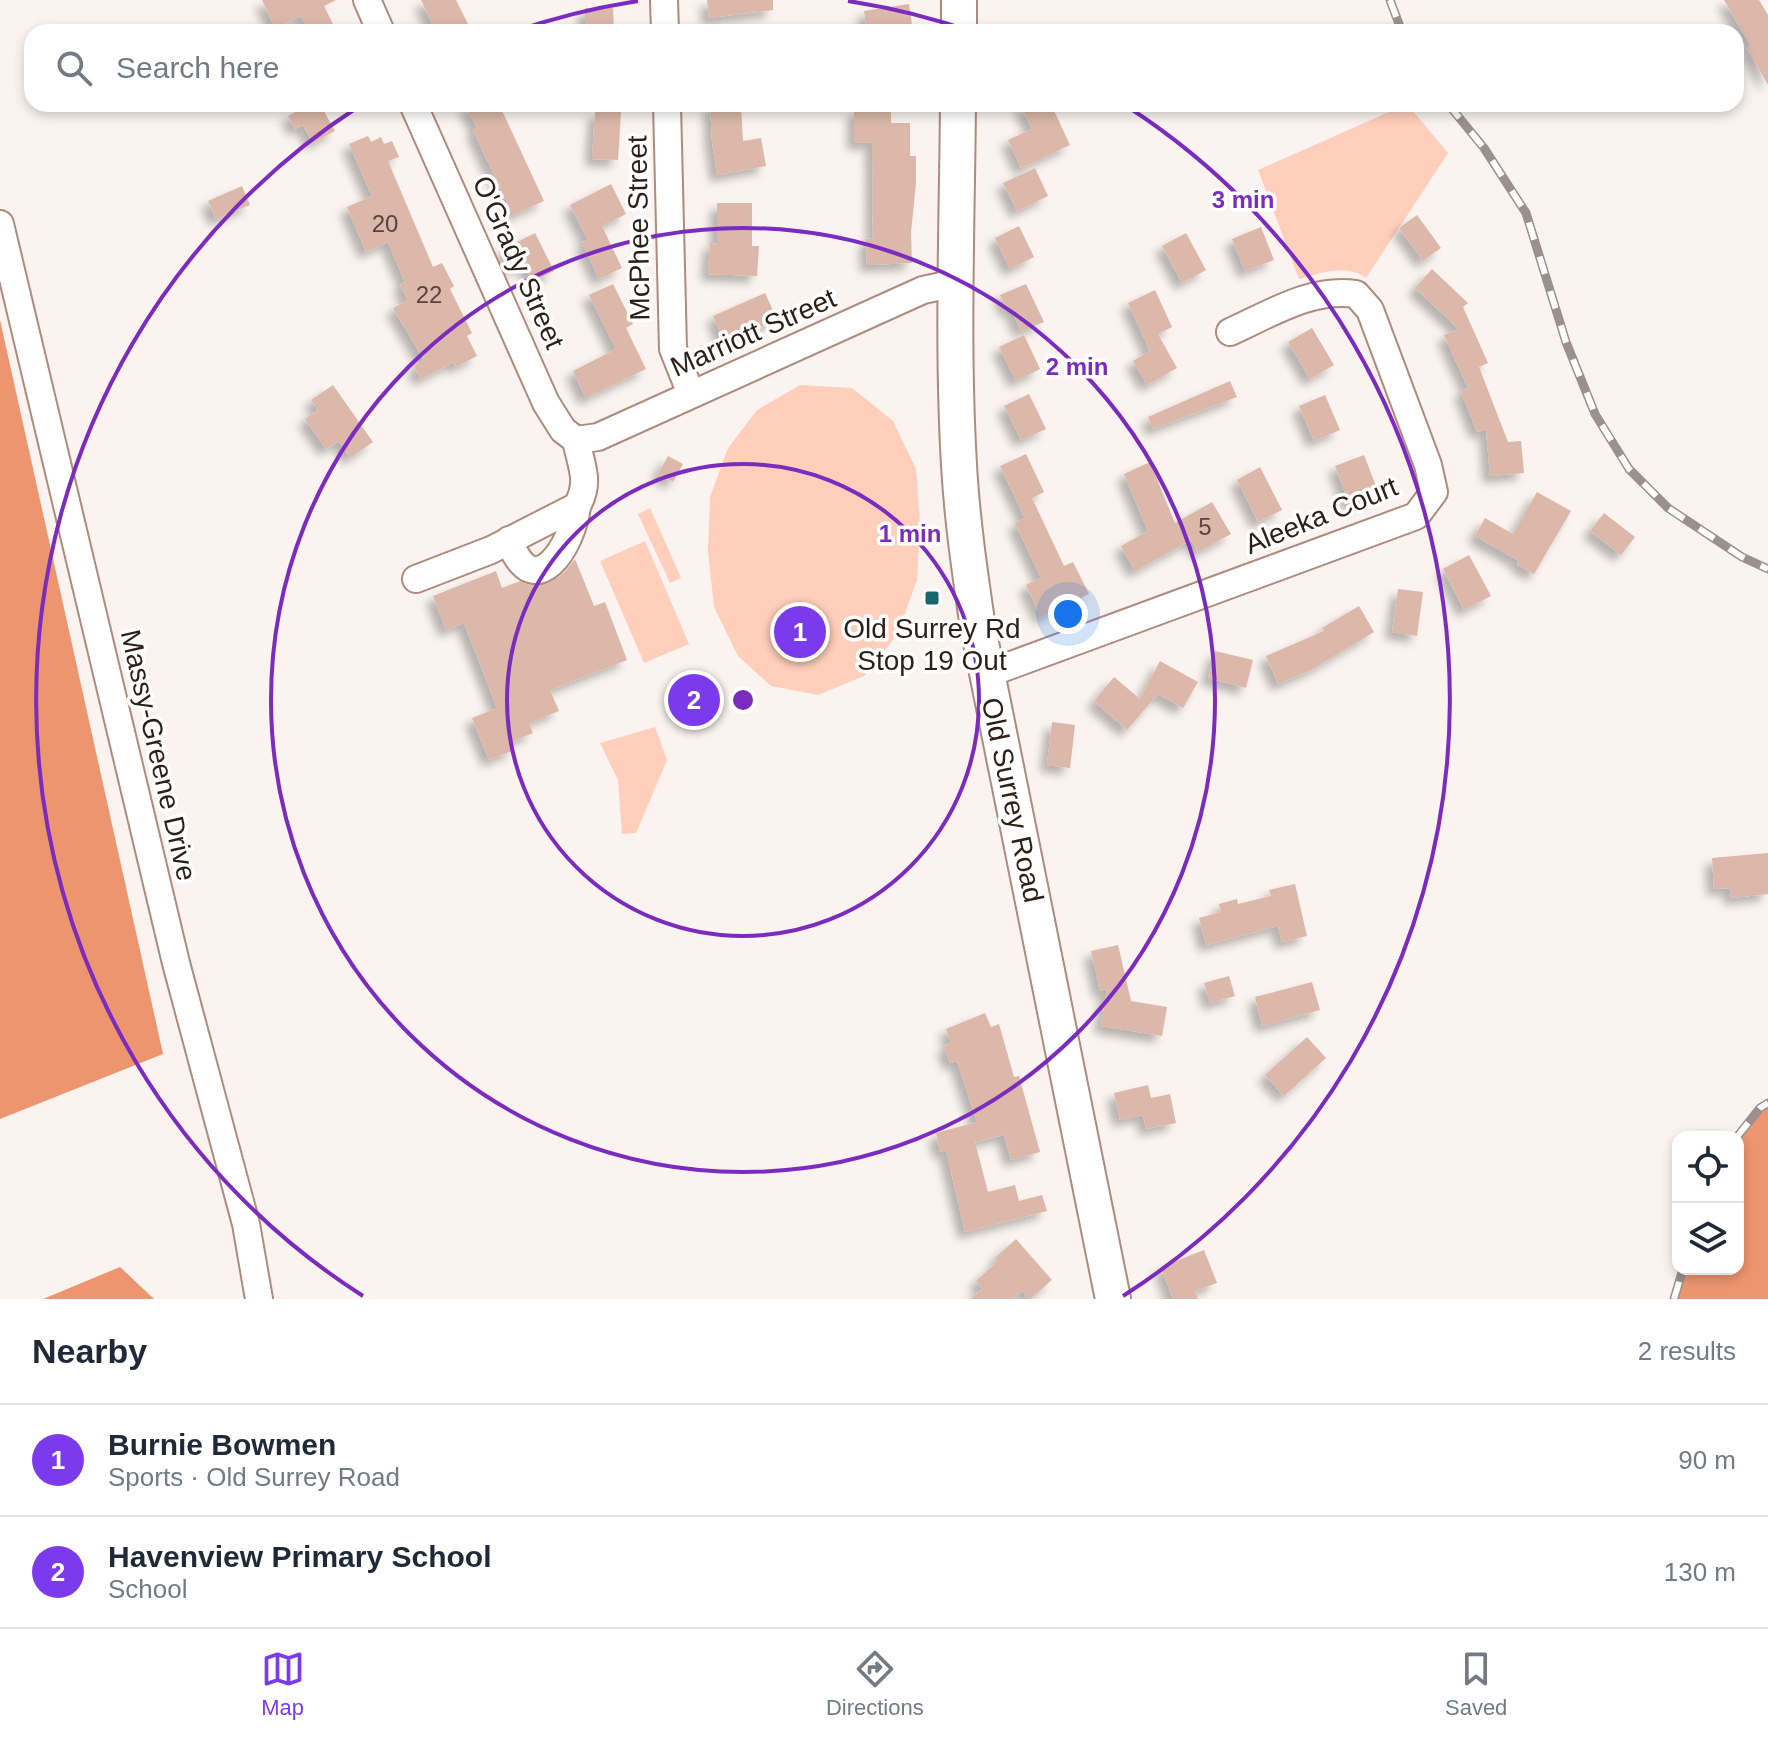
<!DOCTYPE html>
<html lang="en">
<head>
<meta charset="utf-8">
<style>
  :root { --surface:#fff; --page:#f6f6f7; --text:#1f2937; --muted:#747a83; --line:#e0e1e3; --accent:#7c3aed }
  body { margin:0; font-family:Helvetica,sans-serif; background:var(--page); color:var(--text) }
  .controls { position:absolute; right:24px; bottom:24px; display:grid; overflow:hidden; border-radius:16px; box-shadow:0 4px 12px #0003 }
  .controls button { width:72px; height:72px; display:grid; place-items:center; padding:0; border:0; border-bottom:2px solid var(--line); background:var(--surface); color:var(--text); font:40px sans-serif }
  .you { position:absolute; left:1068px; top:614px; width:28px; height:28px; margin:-20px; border:6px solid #fff; border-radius:50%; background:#1a73e8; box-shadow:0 0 0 12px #1a73e833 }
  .badge { display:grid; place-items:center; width:52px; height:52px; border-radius:50%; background:var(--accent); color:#fff; font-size:26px; font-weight:700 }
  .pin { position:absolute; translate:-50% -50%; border:4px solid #fff; box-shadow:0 2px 8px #0006 }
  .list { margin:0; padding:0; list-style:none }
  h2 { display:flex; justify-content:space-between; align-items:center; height:104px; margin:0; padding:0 32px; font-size:34px }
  h2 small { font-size:26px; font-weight:400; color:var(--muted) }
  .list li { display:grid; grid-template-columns:52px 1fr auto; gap:24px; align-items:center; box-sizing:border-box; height:112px; padding:0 32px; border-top:2px solid var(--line) }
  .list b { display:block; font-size:30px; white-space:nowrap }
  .list p { margin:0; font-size:26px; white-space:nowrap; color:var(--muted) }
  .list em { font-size:26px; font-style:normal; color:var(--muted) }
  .icon { flex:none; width:44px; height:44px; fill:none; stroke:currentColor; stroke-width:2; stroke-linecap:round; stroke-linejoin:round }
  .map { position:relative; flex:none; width:1768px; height:1299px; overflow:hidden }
  .search { position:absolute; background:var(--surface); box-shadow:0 4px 12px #0003; left:24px; right:24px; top:24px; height:88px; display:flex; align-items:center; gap:20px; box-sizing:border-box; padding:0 28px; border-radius:24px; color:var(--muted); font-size:30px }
  .sheet { height:328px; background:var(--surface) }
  nav { display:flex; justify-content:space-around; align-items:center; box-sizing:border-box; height:112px; border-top:2px solid var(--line); background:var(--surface); font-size:22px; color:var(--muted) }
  nav a { display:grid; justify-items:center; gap:4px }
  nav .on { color:var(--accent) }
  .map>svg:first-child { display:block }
</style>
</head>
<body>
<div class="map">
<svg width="1768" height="1299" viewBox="0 0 1768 1299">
  <defs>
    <filter id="shadow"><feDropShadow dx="-7" dy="7" stdDeviation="4" flood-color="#0004"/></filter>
  </defs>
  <rect width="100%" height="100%" fill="#faf3ef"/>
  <!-- green -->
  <g fill="#ffcfbb">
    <path d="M1407,104L1448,153L1366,278C1347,263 1320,273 1299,279L1258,170Z"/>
    <path d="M800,385L852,388L893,421L916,469L920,523L917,580L897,635L864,676L818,695L771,686L738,656L714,607L708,551L710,497L728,448L757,410Z"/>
    <path d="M650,508L681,578L670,583L638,514Z"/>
    <path d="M645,541L689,644L644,663L600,561Z"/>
    <path d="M655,727L667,760L636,833L622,834L618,780L600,743Z"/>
  </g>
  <!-- forest -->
  <g fill="#ed956e">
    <path d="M0,320L163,1054L0,1119Z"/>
    <path d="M1768,1103V1299H1674L1683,1269H1738V1137Z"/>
    <path d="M120,1267L154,1299H43Z"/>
  </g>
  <!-- building -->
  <g fill="#dbb8a9" filter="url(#shadow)">
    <path d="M262,0H336L324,6L337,32H309L301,16L275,28Z"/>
    <path d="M421,0H456L472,32H436Z"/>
    <path d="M707,0H773V10L709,18Z"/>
    <path d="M1724,0H1759L1768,15V85L1747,48L1751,46Z"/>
    <path d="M909,4L913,32H867L864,11Z"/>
    <path d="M585,8H613L614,32H585Z"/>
    <path d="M310,104H320L335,131L313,143L303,125L295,129L288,116Z"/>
    <path d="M465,104H499L544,201L513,215L473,130L477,128Z"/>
    <path d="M710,104H741L743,141L761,138L766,166L717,175L712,141Z"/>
    <path d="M1020,104H1051L1070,145L1021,168L1008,140L1032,129Z"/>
    <path d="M891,108V123H910V156H916V183L911,232L912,263L867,265L866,239L873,238L872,142L854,143V109Z"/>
    <path d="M595,111L621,112L618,160L592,159Z"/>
    <path d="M368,136L371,142L381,137L384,144L392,141L399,157L388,161L433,267L442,263L454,286L450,289L472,333L467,336L477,356L456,367L454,362L421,379L414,366L424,360L393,308L408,300L400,285L405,282L388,242L366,252L347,207L372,196L349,144Z"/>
    <path d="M1035,168L1048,196L1017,211L1003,183Z"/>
    <path d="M611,184L626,214L602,226L622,268L599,279L582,242L588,240L570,205Z"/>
    <path d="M242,186L250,205L216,219L208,201Z"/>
    <path d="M717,203H752V246H759L757,276L708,274L710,243L717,244Z"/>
    <path d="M1417,215L1441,248L1423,261L1399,228Z"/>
    <path d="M1019,226L1034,257L1010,269L995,238Z"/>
    <path d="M1261,227L1274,260L1245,271L1232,239Z"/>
    <path d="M535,233L554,271L533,282L524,264L513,270L503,249Z"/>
    <path d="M1186,233L1206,270L1182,283L1162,246Z"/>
    <path d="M1432,269L1468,303L1463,307L1488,363L1479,367L1508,442L1521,441L1524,473L1490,476L1486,429L1477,432L1461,391L1468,388L1444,335L1459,329L1415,288Z"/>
    <path d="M613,284L633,324L626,328L646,369L586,398L573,371L616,349L589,295Z"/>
    <path d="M1026,284L1044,322L1021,331L1011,308L1007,310L1000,295Z"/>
    <path d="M1155,290L1172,327L1158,334L1177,368L1147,385L1133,361L1150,351L1128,303Z"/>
    <path d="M765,293L777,319L725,343L713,316Z"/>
    <path d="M1312,328L1334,365L1310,379L1288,342Z"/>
    <path d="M1024,335L1040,369L1016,381L999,347Z"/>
    <path d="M1230,381L1237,397L1153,429L1148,417Z"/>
    <path d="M333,385L373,442L350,458L339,441L326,449L305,419L318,410L311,400Z"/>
    <path d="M1029,394L1046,429L1021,440L1004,406Z"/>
    <path d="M1325,395L1340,430L1314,441L1299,406Z"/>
    <path d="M1026,454L1044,492L1032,498L1064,566L1073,562L1089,594L1041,617L1026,585L1041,578L1015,523L1025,518L1000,466Z"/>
    <path d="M1364,455L1379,494L1350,505L1335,466Z"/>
    <path d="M668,456L683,464L673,482L658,474Z"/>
    <path d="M1150,462L1175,523L1212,502L1231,534L1198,552L1191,540L1135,571L1121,546L1148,531L1124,474Z"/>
    <path d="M1260,467L1282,510L1258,522L1237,480Z"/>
    <path d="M1537,492L1571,511L1534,574L1517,564L1519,561L1475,536L1485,518L1513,534Z"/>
    <path d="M1604,513L1635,537L1621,555L1590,531Z"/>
    <path d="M1469,555L1491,596L1464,610L1443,569Z"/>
    <path d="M575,559L594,606L605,602L627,660L550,690L559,711L529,723L533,733L511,742L514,750L489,760L472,718L497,708L464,623L446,630L433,596L496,571L502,588L520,581L529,585L548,583L563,574Z"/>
    <path d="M1398,589L1423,592L1417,636L1392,632Z"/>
    <path d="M1359,606L1374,632L1311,670L1278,684L1266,656L1324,631L1322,628Z"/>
    <path d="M1215,651L1253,660L1246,688L1208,678Z"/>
    <path d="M1160,661L1198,682L1183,708L1158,694L1127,730L1094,701L1114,677L1140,699Z"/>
    <path d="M1052,722L1075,725L1070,768L1047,765Z"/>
    <path d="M1768,853V894L1731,898L1730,888L1714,889L1712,858Z"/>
    <path d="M1295,884L1307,936L1282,942L1278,926L1206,945L1199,918L1221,912L1219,904L1237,899L1238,904L1271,896L1269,890Z"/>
    <path d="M1118,945L1131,1001L1167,1007L1162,1036L1101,1026L1107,989L1100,991L1091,951Z"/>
    <path d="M1229,976L1235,996L1210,1003L1204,983Z"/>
    <path d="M1312,982L1320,1010L1262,1026L1255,997Z"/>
    <path d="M985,1013L991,1027L999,1024L1014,1077L1019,1076L1040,1152L1011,1160L1004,1135L975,1142L988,1192L1015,1185L1019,1201L1042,1195L1047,1211L965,1232L946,1150L940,1152L936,1133L977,1122L957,1061L950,1063L944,1046L951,1043L946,1029Z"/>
    <path d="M1307,1037L1326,1058L1284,1096L1265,1075Z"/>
    <path d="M1148,1085L1151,1098L1170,1094L1176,1123L1146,1129L1143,1115L1120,1120L1114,1093Z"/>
    <path d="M1016,1239L1052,1280L1030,1299L1022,1291L1014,1299H971L982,1289L976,1281L998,1261L995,1258Z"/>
    <path d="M1204,1250L1217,1283L1195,1291L1198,1299H1173L1161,1267Z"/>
  </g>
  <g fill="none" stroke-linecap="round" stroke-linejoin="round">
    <!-- minor casing -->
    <g stroke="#ad8c7d" stroke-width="30">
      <g id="minor">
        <path d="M367,0L381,32"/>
        <path d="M664,0L665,32"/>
        <path d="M413,104L546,403L563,430L576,440"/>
        <path d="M667,104L673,349L691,394"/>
        <path d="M0,224L176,963L246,1224L259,1299"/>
        <path d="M576,440L598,437L923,290L956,283"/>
        <path d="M509,540C534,608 573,545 577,506"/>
        <path d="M416,579L491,550L577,506C591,481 581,466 576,440"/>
        <path d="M987,674L1416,516L1434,492L1428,465L1370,310L1356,294C1312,287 1270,314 1230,332"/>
      </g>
    </g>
    <!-- major casing -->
    <g stroke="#ad8c7d" stroke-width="38">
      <g id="major">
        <path d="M959,32V0"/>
        <path d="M958,104C957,224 952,345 959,465C962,519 970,574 978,628L1113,1299"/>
      </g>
    </g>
    <!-- minor -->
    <use href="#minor" stroke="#fff" stroke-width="26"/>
    <!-- major -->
    <use href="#major" stroke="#fff" stroke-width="34"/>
    <!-- rail casing -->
    <g stroke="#9a908c" stroke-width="9">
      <g id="rail">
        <path d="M1390,0L1402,32"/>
        <path d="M1448,104L1484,148L1526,213L1566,342L1595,414L1629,469L1668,508L1742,557L1768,569"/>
        <path d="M1737,1137L1760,1108L1768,1103"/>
        <path d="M1674,1299L1683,1269"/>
      </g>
    </g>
    <!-- rail -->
    <use href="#rail" stroke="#fff" stroke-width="6" stroke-dasharray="18" stroke-linecap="butt"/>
  </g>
  <!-- distance rings -->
  <g fill="none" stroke="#7b2cbf" stroke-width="4">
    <circle cx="743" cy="700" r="236"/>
    <circle cx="743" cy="700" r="472"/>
    <path d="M363 1296A707 707 0 0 1 358 107M513 32A707 707 0 0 1 638 1M848 1A707 707 0 0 1 973 32M1128 107A707 707 0 0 1 1123 1296"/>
  </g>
  <!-- markers -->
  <rect fill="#1a666f" stroke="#fff" stroke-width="3" x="924" y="590" width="16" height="16" rx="4"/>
  <g text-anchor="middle" stroke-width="7" stroke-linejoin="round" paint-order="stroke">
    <!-- number labels -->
    <g font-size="24" fill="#58443d">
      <text x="385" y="232">20</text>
      <text x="429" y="303">22</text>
      <text x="1205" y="535">5</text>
    </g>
    <!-- street labels -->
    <g font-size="28" fill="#2c1e19" stroke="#fff">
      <text transform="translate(638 228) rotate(-91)" y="10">McPhee Street</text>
      <text transform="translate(519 262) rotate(66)" y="10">O'Grady Street</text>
      <text transform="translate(753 332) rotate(-24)" y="10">Marriott Street</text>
      <text transform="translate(1321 515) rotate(-22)" y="10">Aleeka Court</text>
      <text transform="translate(159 755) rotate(77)" y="10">Massy-Greene Drive</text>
      <text transform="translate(1013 800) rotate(78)" y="10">Old Surrey Road</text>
    </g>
    <!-- poi labels -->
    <g font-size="28" fill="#2c1e19" stroke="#fff">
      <text x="932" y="638">Old Surrey Rd<tspan x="932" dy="32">Stop 19 Out</tspan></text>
    </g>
  </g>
  <circle cx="743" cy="700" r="12" fill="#7b2cbf" stroke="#fff" stroke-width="4"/>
  <g font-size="24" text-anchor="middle" font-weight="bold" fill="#7b2cbf" stroke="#fff" stroke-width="7" stroke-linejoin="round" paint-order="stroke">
    <text x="1243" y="208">3 min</text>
    <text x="1077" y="375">2 min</text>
    <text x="910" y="542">1 min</text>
  </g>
</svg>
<div class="controls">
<button><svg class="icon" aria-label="locate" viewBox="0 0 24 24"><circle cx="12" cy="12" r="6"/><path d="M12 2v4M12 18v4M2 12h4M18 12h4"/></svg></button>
<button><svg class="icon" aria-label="layers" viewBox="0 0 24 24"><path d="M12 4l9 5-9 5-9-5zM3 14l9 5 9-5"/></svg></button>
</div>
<div class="you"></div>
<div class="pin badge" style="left:800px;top:632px">1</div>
<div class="pin badge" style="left:694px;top:700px">2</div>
<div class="search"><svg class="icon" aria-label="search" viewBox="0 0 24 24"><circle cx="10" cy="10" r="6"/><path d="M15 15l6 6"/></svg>Search here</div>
</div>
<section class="sheet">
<h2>Nearby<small>2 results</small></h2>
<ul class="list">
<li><span class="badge">1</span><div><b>Burnie Bowmen</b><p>Sports · Old Surrey Road</p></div><em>90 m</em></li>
<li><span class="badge">2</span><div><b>Havenview Primary School</b><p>School</p></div><em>130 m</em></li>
</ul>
</section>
<nav>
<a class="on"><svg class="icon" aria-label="map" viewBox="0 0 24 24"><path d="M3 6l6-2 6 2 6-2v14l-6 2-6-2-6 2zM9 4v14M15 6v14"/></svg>Map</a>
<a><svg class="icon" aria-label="directions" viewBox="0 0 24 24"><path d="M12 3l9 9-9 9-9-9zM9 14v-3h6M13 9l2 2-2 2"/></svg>Directions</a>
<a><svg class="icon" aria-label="saved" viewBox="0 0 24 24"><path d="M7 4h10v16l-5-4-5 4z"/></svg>Saved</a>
</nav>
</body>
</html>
